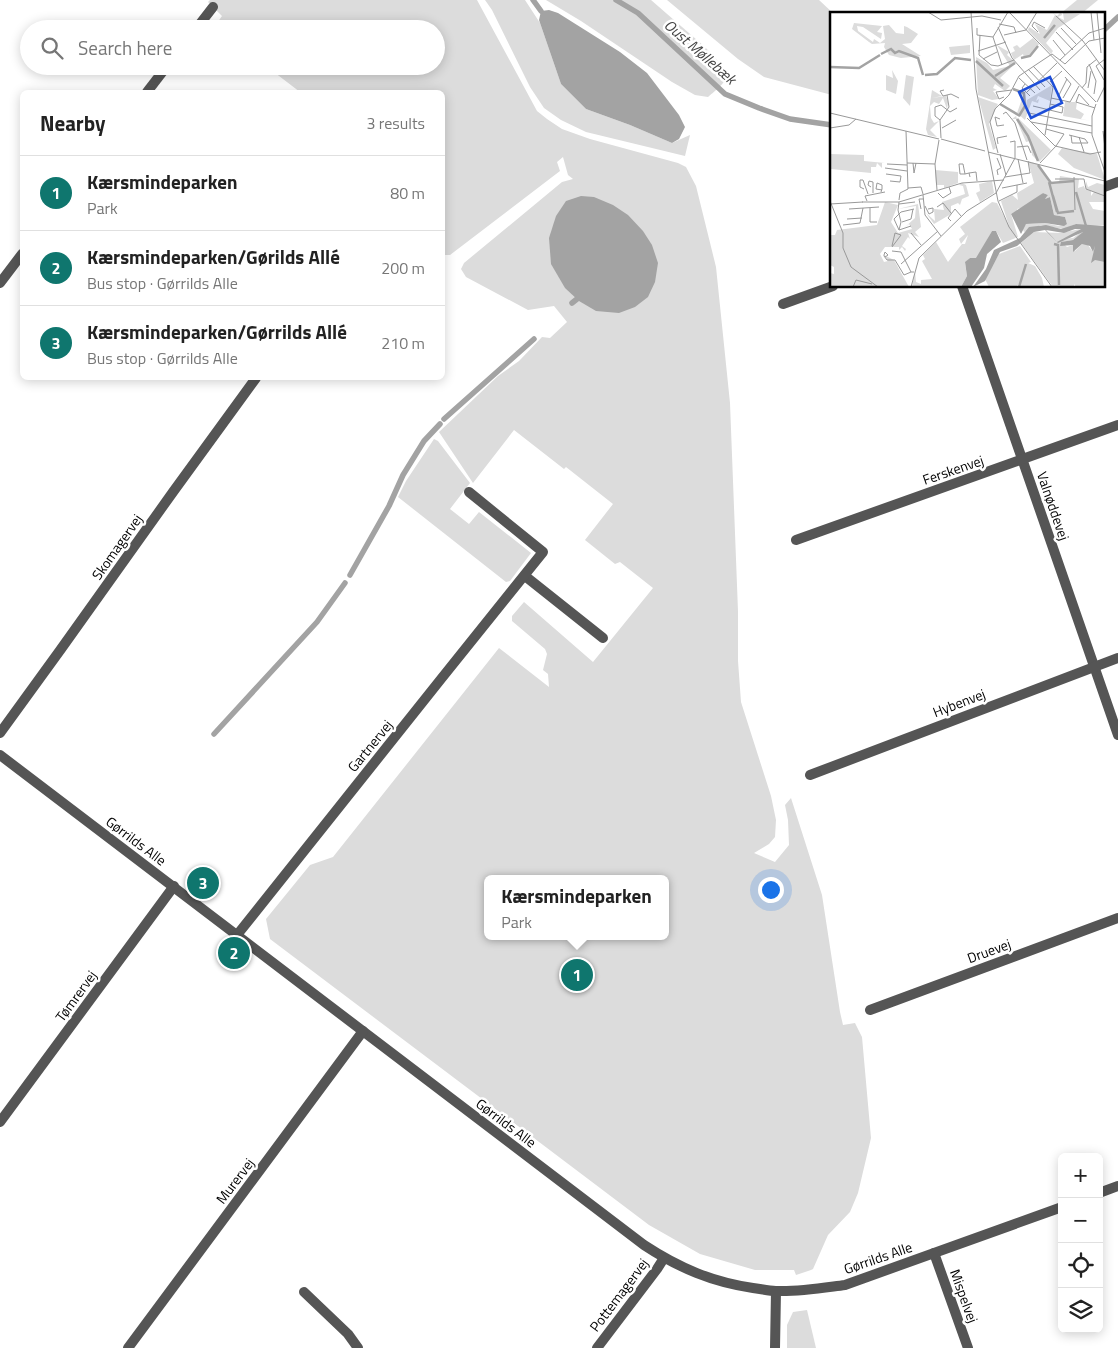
<!DOCTYPE html>
<html lang="en">
<head>
<meta charset="utf-8">
<style>
  :root { --surface:#fff; --page:#f6f6f6; --text:#222; --muted:#767676; --line:#e0e0e0; --accent:#0f766e }
  body { margin:0; font-family:"Titillium Web",sans-serif; background:var(--page); color:var(--text) }
  .controls { position:absolute; right:15px; bottom:15px; display:grid; overflow:hidden; border-radius:8px; box-shadow:0 2px 12px #0003 }
  .controls button { width:45px; height:45px; display:grid; place-items:center; padding:0; border:0; border-bottom:1px solid var(--line); background:var(--surface); color:var(--text); font:25px sans-serif }
  .you { position:absolute; left:770px; top:889px; width:18px; height:18px; margin:-12px; border:4px solid #fff; border-radius:50%; background:#1a73e8; box-shadow:0 0 0 8px #1a73e833 }
  .badge { display:grid; place-items:center; width:32px; height:32px; border-radius:50%; background:var(--accent); color:#fff; font-size:16px; font-weight:700 }
  .pin { position:absolute; translate:-50% -50%; border:2px solid #fff; box-shadow:0 1px 5px #0006 }
  .popup { position:absolute; left:484px; top:875px; width:185px; height:65px; box-sizing:border-box; display:grid; place-content:center; border-radius:8px; background:var(--surface); filter:drop-shadow(0 1px 4px #0005); font-size:16px; white-space:nowrap; color:var(--muted) }
  .popup b { font-size:19px; color:var(--text) }
  .popup::after { content:''; position:absolute; left:50%; top:100%; margin-left:-10px; border:10px solid transparent; border-top-color:var(--surface) }
  .list { margin:0; padding:0; list-style:none }
  h2 { display:flex; justify-content:space-between; align-items:center; height:65px; margin:0; padding:0 20px; font-size:21px }
  h2 small { font-size:16px; font-weight:400; color:var(--muted) }
  .list li { display:grid; grid-template-columns:32px 1fr auto; gap:15px; align-items:center; box-sizing:border-box; height:75px; padding:0 20px; border-top:1px solid var(--line) }
  .list b { display:block; font-size:19px; white-space:nowrap }
  .list p { margin:0; font-size:16px; white-space:nowrap; color:var(--muted) }
  .list em { font-size:16px; font-style:normal; color:var(--muted) }
  .icon { flex:none; width:28px; height:28px; fill:none; stroke:currentColor; stroke-width:2; stroke-linecap:round; stroke-linejoin:round }
  .map { position:relative; flex:none; width:1118px; height:1348px; overflow:hidden }
  .search { position:absolute; background:var(--surface); box-shadow:0 2px 12px #0003; left:20px; top:20px; width:425px; height:55px; display:flex; align-items:center; gap:12px; box-sizing:border-box; padding:0 18px; border-radius:28px; color:var(--muted); font-size:19px }
  .panel { position:absolute; background:var(--surface); box-shadow:0 2px 12px #0003; left:20px; top:90px; width:425px; height:290px; border-radius:8px }
  .map>svg:first-child { display:block }
</style>
</head>
<body>
<div class="map">
<svg width="1118" height="1348" viewBox="0 0 1118 1348">
  <rect width="100%" height="100%" fill="#fff"/>
  <!-- green -->
  <g fill="#dcdcdc" fill-rule="evenodd">
    <path d="M210,0H477L537,111L547,119L562,129L590,139L678,163L686,167L696,186L716,267L730,403L738,611V661L741,702L771,796L776,820L775,837L769,844L754,853L775,862L789,845L788,820L785,805L791,798L822,895L840,1012L843,1025L855,1023L862,1037L871,1138L858,1193L850,1212L828,1235L813,1269L811,1270L796,1275L794,1270H755L700,1254L649,1225L270,939L266,919L310,865L333,857L499,648L549,687L548,674L543,670L547,654L545,649L512,621V616L524,602L593,662L653,588L620,562L615,564L585,540L613,504L566,467L564,469L514,430L473,483L439,432L498,376L519,361L542,337L550,338L567,322L554,306L528,310L466,277L461,269L464,263L562,182L573,179L568,175L563,157L557,162L560,171L450,255H443L442,92H300L266,66H436V29H219L215,26L222,16L208,2ZM488,879H666V936H488Z"/>
    <path d="M485,0H525L540,23L561,84L586,109L630,125L672,143L690,135L685,156L586,132L561,120L544,108L530,87L492,10Z"/>
    <path d="M546,0H651L705,47L727,71C728,82 716,90 708,97L695,95L672,82L581,21Z"/>
    <path d="M667,0H819L834,14H832V95L764,77L738,59Z"/>
    <path d="M1077,0H1098L1081,14H1060Z"/>
    <path d="M434,439L438,441L470,483L450,509L469,524L479,512L531,553L510,581L506,582L398,497L406,481Z"/>
    <path d="M807,1310L816,1348H787V1325L793,1312Z"/>
  </g>
  <!-- water -->
  <g fill="#a3a3a3">
    <path d="M549,10L558,13L620,52L647,73L679,115L685,127L679,139L672,143L630,125L586,109L561,84L539,20L541,11Z"/>
    <path d="M581,196L594,197L613,205L628,215L643,231L652,245L658,263L655,282L648,297L635,307L619,313L596,311L579,301L565,288L551,264L549,238L556,216L566,201Z"/>
  </g>
  <g fill="none" stroke-linecap="round" stroke-linejoin="round">
    <!-- stream -->
    <g stroke="#a3a3a3" stroke-width="5.5">
      <path d="M533,0L541,11"/>
      <path d="M616,0L638,13L725,94L759,108L790,119L832,125"/>
      <path d="M1104,30L1118,17"/>
      <path d="M572,303L577,299"/>
      <path d="M444,419L534,339"/>
      <path d="M350,575L389,506L403,475L424,441L440,424"/>
      <path d="M214,734L317,622L345,583"/>
    </g>
    <!-- street -->
    <g stroke="#555" stroke-width="10">
      <path d="M196,29L213,7"/>
      <path d="M147,92L167,66"/>
      <path d="M1104,187L1118,182"/>
      <path d="M0,283L22,254"/>
      <path d="M962,286L1118,735"/>
      <path d="M783,304L833,286"/>
      <path d="M796,540L1118,425"/>
      <path d="M525,576L603,638"/>
      <path d="M0,733L61,649L173,492L256,378"/>
      <path d="M0,755L644,1245C679,1268 712,1282 753,1288C761,1289 769,1291 776,1291C799,1292 822,1288 845,1285L1062,1207"/>
      <path d="M810,775L1118,658"/>
      <path d="M237,935L441,679L543,552L469,492"/>
      <path d="M870,1010L1118,918"/>
      <path d="M0,1122L174,886"/>
      <path d="M1099,1193L1118,1186"/>
      <path d="M934,1253L968,1348"/>
      <path d="M304,1292L348,1334L358,1348"/>
      <path d="M128,1348L363,1031"/>
      <path d="M597,1348L657,1269L664,1258"/>
      <path d="M775,1348L776,1291"/>
    </g>
  </g>
  <g text-anchor="middle" stroke-width="5" stroke-linejoin="round" paint-order="stroke">
    <!-- street labels -->
    <g font-size="14" fill="#000" stroke="#fff">
      <text transform="translate(953 470) rotate(-19)" y="5">Ferskenvej</text>
      <text transform="translate(1053 506) rotate(71)" y="5">Valnøddevej</text>
      <text transform="translate(117 547) rotate(-55)" y="5">Skomagervej</text>
      <text transform="translate(959 703) rotate(-21)" y="5">Hybenvej</text>
      <text transform="translate(370 746) rotate(-51)" y="5">Gartnervej</text>
      <text transform="translate(136 841) rotate(37)" y="5">Gørrilds Alle</text>
      <text transform="translate(989 951) rotate(-20)" y="5">Druevej</text>
      <text transform="translate(76 996) rotate(-54)" y="5">Tømrervej</text>
      <text transform="translate(506 1123) rotate(37)" y="5">Gørrilds Alle</text>
      <text transform="translate(235 1181) rotate(-53)" y="5">Murervej</text>
      <text transform="translate(878 1258) rotate(-19)" y="5">Gørrilds Alle</text>
      <text transform="translate(619 1295) rotate(-53)" y="5">Pottemagervej</text>
      <text transform="translate(964 1296) rotate(70)" y="5">Mispelvej</text>
    </g>
    <!-- water labels -->
    <g font-size="15" font-style="italic" fill="#444" stroke="#fff">
      <text transform="translate(700 52) rotate(41)" y="5">Oust Møllebæk</text>
    </g>
  </g>
  <!-- overview -->
  <g transform="translate(830 12)">
    <rect width="275" height="275" fill="#fff"/>
    <path d="M222,0L227,4L231,0L232,3L228,5L234,8L233,1L250,2L228,16L216,31L223,39L221,42L198,18L199,15L210,22L205,12L217,18L225,3ZM24,11L52,14L47,20L52,21L51,27L33,15L27,14L28,19L43,30L44,27L50,31L55,27L53,14L59,13L66,21L74,22V14L77,15L88,22L81,31L72,32L91,44L71,46L59,43L54,35L55,31L42,32L39,30L22,17ZM203,26L209,32L202,42L194,46L193,42L184,48L181,41L185,39L183,35L187,33L190,36ZM140,33V41L121,43L119,35ZM167,33L179,40L177,43L186,51L170,66L180,74L175,79L165,72L163,76L167,78L163,79L169,87L162,88L148,83L146,45L157,51L163,58L180,54ZM62,58L68,69L66,82L56,78V63L63,66ZM76,63L84,65L80,94L73,86ZM222,73L220,89L208,84L206,89L209,87L208,91L202,89L195,108L187,101L193,84L188,79L194,82L196,93L197,88ZM102,78L112,84L102,86L116,84L118,90L117,97L113,86L109,92L104,90L100,94L101,106L104,111L109,109L100,118L107,125L98,123L96,117ZM148,85L168,92L159,112L166,136L163,138ZM235,90H247L246,97L254,102L251,107L261,109L233,104ZM186,104L189,113L188,106L221,138L209,150L202,143L200,129L196,130L186,107H182ZM232,136L267,142L275,168L244,156L228,142ZM0,142L34,143V149L55,151H52V156L47,151L46,155H41V161L1,157ZM198,149L208,152L221,172L245,169L229,170L230,164L249,167L248,176L254,174L255,177L261,179V184L264,180L256,177V169L258,175L267,171L275,173V190H259L263,197L275,199V213L253,214L246,212L245,204L246,212L233,217L211,213L194,220L192,215L196,212L215,211L229,214L237,212L235,205L224,203L220,185L215,187L218,183L213,181L197,194L187,197V203L185,200L181,202L188,225L173,231L166,219H162L147,246H140L135,251L137,264L131,275H82L85,259L86,270L91,272V268L102,267L92,249L95,247L93,243L106,230L118,250L132,232H135L138,223L131,232L129,227L135,222L130,215L162,190L167,191L179,214L171,189L182,183L188,188L187,181L204,171ZM105,158L128,160V171L114,176V173H106ZM162,169L164,181L150,190L146,181L150,179L149,172ZM132,171L136,173L139,184L132,187L130,193L128,191L121,194V202L104,212L96,201L105,209L104,197L114,198L112,190L135,182L133,174L129,173ZM55,190L68,193L61,210L68,221L82,217L79,212L74,216L85,206L86,194L68,197L88,192L91,215L85,220L89,225L78,221L80,227L78,225L72,234L76,237L75,239L72,235L69,238V235H55L50,242L54,250L58,249L54,243L64,248L79,275H0V261L4,262V255L0,253V223H5L7,218L47,213ZM250,217L242,225L232,227L243,226L251,220L270,221H253L243,228L232,230L237,235L243,233L245,239L255,229L263,240L265,234V243L275,242V275H246L244,272V275H223L191,231L204,220L231,221ZM190,234L201,250L198,251L205,254L212,266L214,275H190V271L186,275H159L155,267L169,242Z" fill="#dcdcdc"/>
    <path d="M213,181L218,183L215,187L220,185L224,203L235,205L237,212L234,214L215,211L196,212L191,222L181,202ZM246,212L275,214V250L265,248L261,251L265,234L263,240L260,234L252,232L243,240V233L230,234L231,230L243,228L253,220L228,231L215,218L204,220L187,234L170,240L155,269L143,275L156,257L164,238L190,226L199,215L216,213L231,217ZM245,217H251L227,230L216,218L234,221ZM162,219H166L171,230L157,242L154,256L141,275H131L137,264L135,250L140,246H146Z" fill="#a3a3a3" fill-rule="evenodd"/>
    <path fill="none" stroke="#a3a3a3" stroke-width="2.5" d="M214,26L225,13M51,42L61,37L65,41L69,39L88,46L93,63M191,46L200,44L208,34M146,49L173,74M0,55L29,56L50,43M95,63L107,62L125,46L141,48M165,64L185,51M183,77L194,81L195,94L189,104M170,92L190,104M187,107L198,124L208,149M208,153L221,171L244,169M219,170L227,200M246,180L256,214M223,184L228,201L244,199M224,232L228,233L229,273M189,275L196,252"/>
    <path fill="none" stroke="#999" stroke-width="1" d="M98,0L111,8L152,4L171,8M141,0L146,77L168,189L179,215L222,275M179,0L266,90M261,0L264,28M267,0L271,41M226,4L253,29L275,59M169,12L184,15L186,21M168,15L182,46L210,78M147,16V23L163,25M231,16L246,32M208,20L202,14L204,10L215,16M226,20L243,38M150,23L149,43L161,53L168,54L184,48M174,23L196,18L207,0M223,28L235,43M148,39L176,30M153,47L167,40M230,48L259,21L275,16M235,52L259,29L275,26M259,52L266,69L264,82M172,53L163,25L178,0M203,54L223,75L215,123M198,57L215,75M189,66L205,81M274,68L266,54L275,47M220,70L232,59M195,72L192,76L200,84M252,76L256,71L257,55L267,47M258,76L261,59M114,78L110,79L113,84L121,82L129,86M196,81L227,51M174,85L169,87L166,80L182,78M228,85L237,67M221,86L240,90L249,74M233,86L241,72L235,65M267,90L275,74M266,92L262,104V123L275,160M259,93L249,82L246,90L265,96M203,94L232,101L233,95L220,92M0,101L109,127M199,101L262,114M173,102L176,100L185,111L197,148M197,106L225,134L260,142L271,140M170,107L165,105L167,114L174,113M110,108L105,104V95L111,93L120,100L127,96M201,110L262,121M0,116L19,113L26,107M112,116L126,108M216,117L234,122L226,134M273,119L275,136M239,123L255,127L258,131H242L241,123M249,125L254,140M111,126L110,108L119,95L117,83M111,127L155,139M180,130L185,129V146M168,132L167,126L177,124M187,135L198,134L201,141M158,140L275,169M168,141L160,110L165,97L179,83L189,64L222,42L235,52M170,142L176,163M167,146L171,156L167,158L168,163M188,147L193,171M77,151L105,152M83,151L84,161L86,151M210,151L226,134M57,152L77,153M55,156L77,159M139,161L146,160L147,169M56,162L71,164L70,170L60,169M135,162H130L129,152H133L135,162L139,161L140,165M175,165L200,161L198,149M244,165L245,198M225,167H254L256,177L275,184M41,175L38,173L39,169L43,170V181M78,176L91,175L93,182M172,176L197,171M34,177L30,175V168H33L38,182M107,178L105,152L109,128M51,180L52,177V173L47,171L46,177L52,178M108,181L113,186L121,181L119,175M93,183L95,203L111,224M69,188L70,181L78,177L76,119M0,189L13,221V236L21,255L48,275M37,189L35,184L55,180M169,189L187,180V173M32,190H69L132,171L174,168M0,192L33,190M69,192L85,190M95,194L99,202L103,200V196L98,197M107,195L113,191L121,201M40,196V210H47M19,197L49,195M91,197L89,187H94M17,207L32,206M121,209L118,206L125,197L131,204M72,210L81,207L83,197M13,213L30,211L33,196M81,214L69,218L64,207L71,200L84,197M69,218L71,210L68,198L69,190M81,221L91,233M62,235L71,223L65,221L62,234M62,239L71,240L81,260H84M55,245L58,243L55,240L54,243V244L57,248H65L74,263L81,260M71,252L108,219M23,275L26,268L42,272M81,275L89,246L137,199L166,181L185,146"/>
    <path fill="#1d4ed8" fill-opacity="0.15" stroke="#1d4ed8" stroke-width="2.5" d="M220,65L232,91L201,106L189,80Z"/>
    <rect width="275" height="275" fill="none" stroke="#000" stroke-width="2.5"/>
  </g>
</svg>
<div class="controls">
<button>+</button>
<button>−</button>
<button><svg class="icon" aria-label="locate" viewBox="0 0 24 24"><circle cx="12" cy="12" r="6"/><path d="M12 2v4M12 18v4M2 12h4M18 12h4"/></svg></button>
<button><svg class="icon" aria-label="layers" viewBox="0 0 24 24"><path d="M12 4l9 5-9 5-9-5zM3 14l9 5 9-5"/></svg></button>
</div>
<div class="you"></div>
<div class="pin badge" style="left:577px;top:975px">1</div>
<div class="popup"><b>Kærsmindeparken</b>Park</div>
<div class="pin badge" style="left:234px;top:953px">2</div>
<div class="pin badge" style="left:203px;top:883px">3</div>
<div class="search"><svg class="icon" aria-label="search" viewBox="0 0 24 24"><circle cx="10" cy="10" r="6"/><path d="M15 15l6 6"/></svg>Search here</div>
<section class="panel">
<h2>Nearby<small>3 results</small></h2>
<ul class="list">
<li><span class="badge">1</span><div><b>Kærsmindeparken</b><p>Park</p></div><em>80 m</em></li>
<li><span class="badge">2</span><div><b>Kærsmindeparken/Gørilds Allé</b><p>Bus stop · Gørrilds Alle</p></div><em>200 m</em></li>
<li><span class="badge">3</span><div><b>Kærsmindeparken/Gørrilds Allé</b><p>Bus stop · Gørrilds Alle</p></div><em>210 m</em></li>
</ul>
</section>
</div>
</body>
</html>
